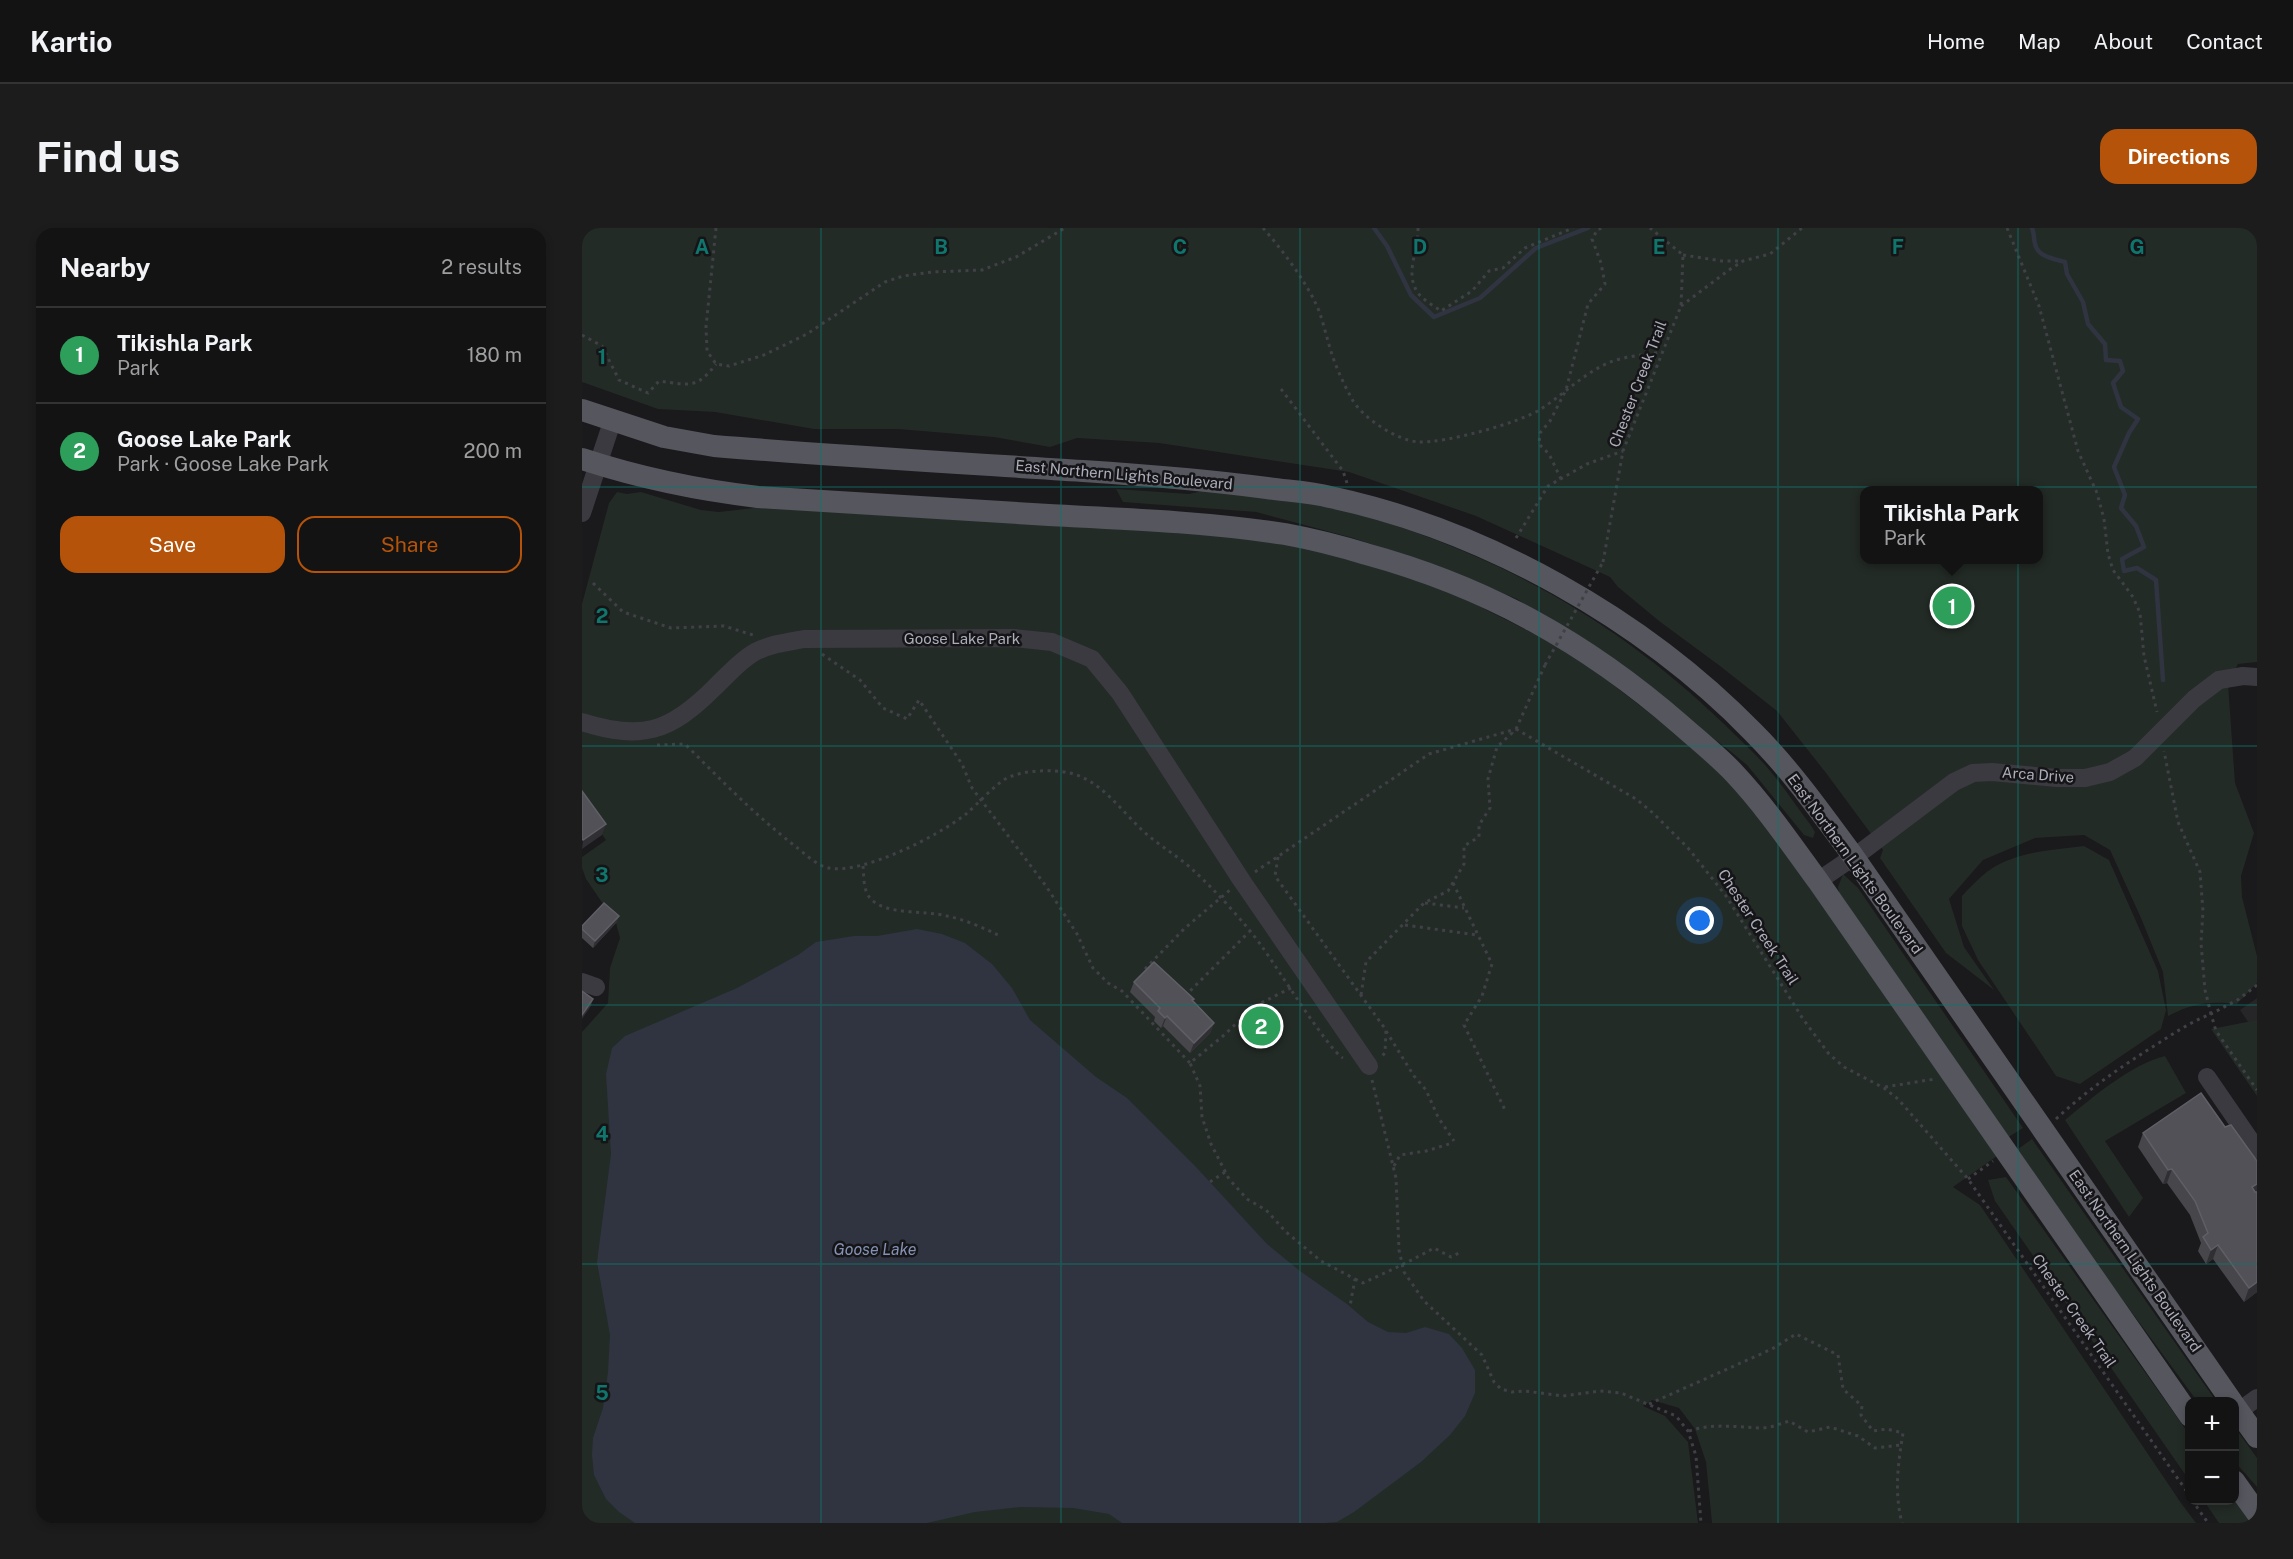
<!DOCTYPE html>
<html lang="en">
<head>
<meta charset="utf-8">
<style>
  :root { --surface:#141314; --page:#1d1c1d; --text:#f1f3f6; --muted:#9d9ea0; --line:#333234; --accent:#b45309 }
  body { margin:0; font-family:"Public Sans",sans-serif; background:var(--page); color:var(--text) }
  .controls { position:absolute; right:18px; bottom:18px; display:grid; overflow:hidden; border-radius:12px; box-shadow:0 3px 9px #0003 }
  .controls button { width:54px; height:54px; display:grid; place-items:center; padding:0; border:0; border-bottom:2px solid var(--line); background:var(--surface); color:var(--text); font:30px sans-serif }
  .you { position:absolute; left:1118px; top:693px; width:21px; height:21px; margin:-15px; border:4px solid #fff; border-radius:50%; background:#1a73e8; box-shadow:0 0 0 9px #1a73e833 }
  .badge { display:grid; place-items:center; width:39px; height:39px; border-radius:50%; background:var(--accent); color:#fff; font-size:20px; font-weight:700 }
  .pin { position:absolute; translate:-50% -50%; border:3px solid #fff; box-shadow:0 2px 6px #0006 }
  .popup { position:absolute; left:1278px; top:258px; width:183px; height:78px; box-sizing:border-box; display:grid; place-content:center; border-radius:12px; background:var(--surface); filter:drop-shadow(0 2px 4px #0005); font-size:20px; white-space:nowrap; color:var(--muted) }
  .popup b { font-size:22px; color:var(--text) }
  .popup::after { content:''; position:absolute; left:50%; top:100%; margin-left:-12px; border:12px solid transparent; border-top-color:var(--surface) }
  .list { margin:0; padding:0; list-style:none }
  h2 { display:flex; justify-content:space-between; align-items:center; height:78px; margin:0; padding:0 24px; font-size:26px }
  h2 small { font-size:20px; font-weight:400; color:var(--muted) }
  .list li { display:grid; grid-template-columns:39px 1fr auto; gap:18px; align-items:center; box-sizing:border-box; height:96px; padding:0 24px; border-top:2px solid var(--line) }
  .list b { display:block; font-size:22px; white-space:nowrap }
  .list p { margin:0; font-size:20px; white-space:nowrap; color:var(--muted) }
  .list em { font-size:20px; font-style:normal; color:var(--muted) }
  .actions { display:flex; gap:12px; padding:18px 24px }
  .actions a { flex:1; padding:14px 0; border:2px solid var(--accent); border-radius:18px; text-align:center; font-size:21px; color:var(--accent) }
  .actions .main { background:var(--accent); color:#fff }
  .map { position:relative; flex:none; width:1675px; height:1295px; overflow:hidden; border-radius:18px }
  header { display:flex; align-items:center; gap:36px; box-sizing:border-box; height:84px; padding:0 30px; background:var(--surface); border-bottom:2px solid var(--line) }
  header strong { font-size:28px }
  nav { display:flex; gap:33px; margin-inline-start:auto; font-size:21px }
  .intro { display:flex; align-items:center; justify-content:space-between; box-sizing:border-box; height:144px; padding:0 36px }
  h1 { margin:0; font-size:42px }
  .button { padding:15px 27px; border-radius:18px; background:var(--accent); color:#fff; font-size:21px; font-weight:700 }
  main { display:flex; gap:36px; padding:0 36px }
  aside { flex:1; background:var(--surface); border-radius:18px; box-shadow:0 3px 9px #0003 }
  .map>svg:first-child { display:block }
</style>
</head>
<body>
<header>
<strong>Kartio</strong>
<nav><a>Home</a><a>Map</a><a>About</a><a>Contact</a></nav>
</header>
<div class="intro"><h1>Find us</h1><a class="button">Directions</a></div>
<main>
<aside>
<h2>Nearby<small>2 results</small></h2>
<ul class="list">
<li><span class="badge" style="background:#2e9e5b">1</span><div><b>Tikishla Park</b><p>Park</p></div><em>180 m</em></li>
<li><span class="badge" style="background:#2e9e5b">2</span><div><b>Goose Lake Park</b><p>Park · Goose Lake Park</p></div><em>200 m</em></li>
</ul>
<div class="actions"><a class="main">Save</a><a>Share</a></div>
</aside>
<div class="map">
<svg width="1675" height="1295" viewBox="0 0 1675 1295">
  <rect width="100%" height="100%" fill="#1a191b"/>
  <!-- built -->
  <path fill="#262528" d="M1675,770V807L1658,782Z"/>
  <!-- green -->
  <g fill="#232b26" fill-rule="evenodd">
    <path d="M0,0H1675V434L1656,436L1646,455L1653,555L1672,605L1659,648L1660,669L1675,728V755L1655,776C1626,773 1612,775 1586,788L1581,744L1559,690L1528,622L1502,607L1453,610L1401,632L1367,671L1382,719L1412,762L1364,725L1298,630L1301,622L1244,545L1195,483L1138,438L1077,393L1036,359L1028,349L894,288L767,244L577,215L495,210L468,219L412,209L316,201H232L133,184L76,181L0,154ZM1283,262H1457V332H1283Z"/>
    <path d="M633,260C671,266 712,269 749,279C900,317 1031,388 1142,496C1156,510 1171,523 1184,538C1200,556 1213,577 1228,596L1233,604L1231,610L1222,607L1165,537L1148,523L1078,469L935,371L863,341L771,310L674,284L541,274L534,261L607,266Z"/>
    <path d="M35,264L45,266L59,264L119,282L137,284L198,277L684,309L851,355L990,425L1119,525L1170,578L1259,700L1415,928L1371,959L1398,977L1599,1275L1614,1295H1130L1124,1234L1113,1201L1097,1180L1070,1172L1061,1178L1083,1188L1106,1214L1116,1295H0V804L26,775L28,740L38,710L34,695L4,651L0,640V629L24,612L0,578V376L27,275Z"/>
    <path d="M1502,618L1527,632L1576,743L1584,782L1579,801L1498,856L1474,848L1396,732L1380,698V668C1386,661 1393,654 1400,648C1426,624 1468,622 1502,618Z"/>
    <path d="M1261,646L1276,660L1441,900L1425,910L1259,675L1256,659Z"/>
    <path d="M1675,792V868L1629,801Z"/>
    <path d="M1583,828L1604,865L1523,913L1561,970L1547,989L1483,892C1508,871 1551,835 1583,828Z"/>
    <path d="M1450,911L1634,1173H1619L1612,1169L1432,924Z"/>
    <path d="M1424,949L1607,1206V1252L1413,973L1406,952Z"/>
    <path d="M1652,1198L1675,1230V1259L1653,1234Z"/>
    <path d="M1653,1270L1670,1295H1637L1622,1273L1652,1272Z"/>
  </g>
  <!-- water -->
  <path fill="#2f3440" d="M335,701L360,706L383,715L410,736L430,760L448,792L514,849L545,870L614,939L685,1016L718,1043L765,1076L786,1094L806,1104L824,1105L843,1099L867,1106L880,1120L893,1142V1165L883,1188L868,1207L839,1234L772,1284L755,1294L743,1295H540L527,1286L491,1280L439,1279L393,1284L345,1295H53L37,1284L24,1271L12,1247L10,1227L11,1210L21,1180L26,1144L28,1107L15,1034L29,926L24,846L30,820L43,808L155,760L216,727L234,714L272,708H295Z"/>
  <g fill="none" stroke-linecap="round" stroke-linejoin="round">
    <!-- stream -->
    <g stroke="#2f3440" stroke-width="4.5">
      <path d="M792,0L805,18L829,67L852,89L898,70L954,20L1006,0"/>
      <path d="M1450,0C1453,7 1451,12 1454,19C1458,29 1473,31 1483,34L1485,46L1501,74L1506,96L1523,116L1524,132L1538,133L1541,143L1531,155L1539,179L1556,191L1547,205L1532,239L1543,267L1539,280L1554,298L1562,319L1540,331L1542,343L1555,340L1574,352L1581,452"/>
    </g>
    <!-- path -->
    <g stroke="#404047" stroke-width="3" stroke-dasharray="3 4.5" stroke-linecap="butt">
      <path d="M134,0L124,99L125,123L134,136L147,138L182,127L225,106L303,54L321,48L350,44L400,42L434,29L483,0"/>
      <path d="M681,0C698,19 722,51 733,74C739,85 742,100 746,113C751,133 760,153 770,171C780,190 816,213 837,214C864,215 937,195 959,181C982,166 1001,146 1026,135C1042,128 1063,127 1080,124"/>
      <path d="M836,0C837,22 822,45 836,65C841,72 852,78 859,83L890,63L907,43L921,40L943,20L991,0"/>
      <path d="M1425,0L1457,78L1496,223L1515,265L1522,291L1526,326L1531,342L1551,369L1558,385L1562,428L1575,484"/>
      <path d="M1101,27L1140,33H1158"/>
      <path d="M1099,78L1147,42L1161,33L1188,26L1220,0"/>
      <path d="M0,107L20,118L37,152L66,165L77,153C108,157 115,161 134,136"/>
      <path d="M699,161L761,243L765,255"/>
      <path d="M979,251L967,226L957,216L958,205L968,193L984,162L1006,76L1023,56L1019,35L1010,11L1016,1L1022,0"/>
      <path d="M934,310L966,258L1005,236L1041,223"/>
      <path d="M1021,334L1041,223L1099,78L1101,27L1068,0"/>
      <path d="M11,355L41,384L89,400L142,398L171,407"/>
      <path d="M240,426L278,452L301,480L325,491L337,472L380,536L390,560L464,658L495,706L511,740L526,755L540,763L608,835"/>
      <path d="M934,501L1054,571L1071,585L1106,620L1144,668L1221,791L1247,826L1262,839L1302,860L1316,871L1386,951L1608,1268"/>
      <path d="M934,501L963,437"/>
      <path d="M75,517L103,516C139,552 173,587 213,618C222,625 235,638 247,640C280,647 358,607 384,586C396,576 412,557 425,550C442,542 470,541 488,545C518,552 537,580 558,600C574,616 595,627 611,642C633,662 665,697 681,720C694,738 748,824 761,830"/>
      <path d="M696,629L693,648L804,802L803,825L799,829"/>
      <path d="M281,638C282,648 281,662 288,670C303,688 345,682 365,688C384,692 402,700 418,708"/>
      <path d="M673,644L847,526L934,501"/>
      <path d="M871,655L910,736L900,768L882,797L923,882"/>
      <path d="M843,675L882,680"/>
      <path d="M823,697L895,707"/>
      <path d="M563,741L603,700L648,662"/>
      <path d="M1675,757L1657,771L1629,786L1634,803L1675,862"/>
      <path d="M709,760L673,778L641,808L608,835L618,858L620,889L629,916L647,951L665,971L684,982L704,1004L739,1033L773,1051L768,1078"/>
      <path d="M779,767L784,734L842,675L866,663L882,636V618L897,609V597L908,580L906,551L915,519L930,505L929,501"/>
      <path d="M603,768L667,704"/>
      <path d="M804,803L832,848L844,862L856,889L872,913"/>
      <path d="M790,852L814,950L817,1022L822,1044L842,1073L900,1127L912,1154L919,1161L930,1164L943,1163L981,1168L1018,1163L1039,1165L1094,1188L1106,1203L1114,1228L1119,1295"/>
      <path d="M1303,859L1353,851"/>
      <path d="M1474,891C1504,863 1537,840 1572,818C1591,806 1608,794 1629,786L1623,762L1619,715L1621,683L1618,644L1596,594L1582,523"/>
      <path d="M812,938L818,927L844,923L867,916"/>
      <path d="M1386,951L1411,933"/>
      <path d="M628,954L643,944"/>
      <path d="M773,1051L781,1055C805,1044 829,1033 852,1020L869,1029L879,1024"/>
      <path d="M1067,1176L1190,1121L1214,1106L1256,1127L1261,1161L1280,1178L1279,1187L1291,1203L1305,1201L1321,1205C1316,1236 1312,1264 1320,1295"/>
      <path d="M1107,1203C1131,1195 1153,1199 1179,1200C1188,1200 1198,1196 1207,1193L1226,1204L1248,1199L1276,1208L1293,1220L1319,1217"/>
      <path d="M1610,1272L1626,1295"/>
    </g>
    <!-- minor -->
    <g stroke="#3b3a40" stroke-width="18">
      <path d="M0,285L30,194"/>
      <path d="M0,494C60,513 88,504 132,460C145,448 157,433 173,424C189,416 205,414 222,411L432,410L470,414L510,431L538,465L660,653L787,838"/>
      <path d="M1236,653L1283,621L1372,554L1391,545L1410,544L1475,550H1503L1528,544L1553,530L1612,471L1637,452L1661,448L1675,449"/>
      <path d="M0,754L14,759"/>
      <path d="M1625,849L1675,922"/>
      <path d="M1657,1183L1675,1170"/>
    </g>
    <!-- major -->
    <g stroke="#56565f" stroke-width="22">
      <path d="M0,182L82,209L132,218C255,228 378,235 501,243C563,247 624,252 685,260C706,263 728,264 748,269C903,302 1061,391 1171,504C1209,542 1240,586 1271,628L1650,1174"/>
      <path d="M0,231C58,250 116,262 176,269C273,275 370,281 467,287C546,291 625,294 703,306C730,311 758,318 784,326C905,359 1005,415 1099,497C1117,513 1136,528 1152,545C1183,578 1209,616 1236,653L1608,1188"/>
      <path d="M1652,1177L1675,1209"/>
      <path d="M1652,1253L1675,1285"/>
    </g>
    <!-- path-bridge -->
    <path stroke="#404047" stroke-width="3" stroke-dasharray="3 4.5" stroke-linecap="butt" d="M963,437L1021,334"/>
  </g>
  <!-- wall -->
  <g fill="#47464b">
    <path d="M37,688L34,695L11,720L0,710V698Z"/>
    <path d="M552,754L612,771L611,773L632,795L628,805L608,825L581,798L579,800L572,793L573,789L548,764Z"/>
    <path d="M1643,899L1675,933V1064L1662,1074L1631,1031L1624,1036L1616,1023L1619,1015L1608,987L1585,955L1581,956L1556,919L1561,905Z"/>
  </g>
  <!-- shaded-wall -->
  <g fill="#302f33">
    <path d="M24,596L20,607L0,621L1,612Z"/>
    <path d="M37,688L34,695L11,720L13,713Z"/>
    <path d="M11,771L9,778L0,791V787Z"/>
    <path d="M585,788L581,798L579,800L583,790Z"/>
    <path d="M632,795L628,805L608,825L612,815Z"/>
    <path d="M1590,941L1585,955L1581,956L1586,942Z"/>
    <path d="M1675,956V966L1670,959Z"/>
    <path d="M1636,1017L1631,1031L1624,1036L1629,1022Z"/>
    <path d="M1675,1054V1064L1662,1074L1667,1060Z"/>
  </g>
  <!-- building -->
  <g fill="#525157" stroke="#605f67" stroke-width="1.5">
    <path d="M0,563L24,596L1,612L0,611Z"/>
    <path d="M22,675L37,688L13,713L0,701V698Z"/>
    <path d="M572,734L612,771L610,772L632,795L612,815L585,788L583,790L576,783L578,780L552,754Z"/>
    <path d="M0,763L11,771L0,787Z"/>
    <path d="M1619,865L1643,899L1649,897L1675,933V956L1670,959L1673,964H1675V1054L1667,1060L1636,1017L1629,1022L1621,1009L1626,1005L1613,973L1590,941L1586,942L1561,905Z"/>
  </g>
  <!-- grid -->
  <path fill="none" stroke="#0f766e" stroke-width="1.5" stroke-opacity="0.55" d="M239,0V1295M479,0V1295M718,0V1295M957,0V1295M1196,0V1295M1436,0V1295M0,259H1675M0,518H1675M0,777H1675M0,1036H1675"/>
  <g text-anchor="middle" stroke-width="5" stroke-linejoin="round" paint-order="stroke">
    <!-- street labels -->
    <g font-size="15" fill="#acadbb" stroke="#151416">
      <text transform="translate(1056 156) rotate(-69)" y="5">Chester Creek Trail</text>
      <text transform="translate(542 247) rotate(5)" y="5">East Northern Lights Boulevard</text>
      <text x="380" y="416">Goose Lake Park</text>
      <text transform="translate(1456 547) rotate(4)" y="5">Arca Drive</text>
      <text transform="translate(1273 636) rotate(54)" y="5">East Northern Lights Boulevard</text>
      <text transform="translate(1176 699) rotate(57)" y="5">Chester Creek Trail</text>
      <text transform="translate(1553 1033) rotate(55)" y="5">East Northern Lights Boulevard</text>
      <text transform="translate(1492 1083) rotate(55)" y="5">Chester Creek Trail</text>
    </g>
    <!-- water labels -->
    <g font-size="16" font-style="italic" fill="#8492b5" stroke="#151416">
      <text x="293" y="1027">Goose Lake</text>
    </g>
  </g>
  <g font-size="20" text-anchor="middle" font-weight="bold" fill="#0f766e" stroke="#151416" stroke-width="5" stroke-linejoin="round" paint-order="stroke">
    <text x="120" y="26">A</text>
    <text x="359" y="26">B</text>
    <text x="598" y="26">C</text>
    <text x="838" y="26">D</text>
    <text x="1077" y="26">E</text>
    <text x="1316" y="26">F</text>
    <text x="1555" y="26">G</text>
    <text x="20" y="136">1</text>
    <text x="20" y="395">2</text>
    <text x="20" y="654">3</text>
    <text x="20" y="913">4</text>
    <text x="20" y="1172">5</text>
  </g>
</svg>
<div class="controls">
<button>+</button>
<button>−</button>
</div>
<div class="you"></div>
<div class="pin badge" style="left:1370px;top:378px;background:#2e9e5b">1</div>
<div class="popup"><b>Tikishla Park</b>Park</div>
<div class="pin badge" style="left:679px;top:798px;background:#2e9e5b">2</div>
</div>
</main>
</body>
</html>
